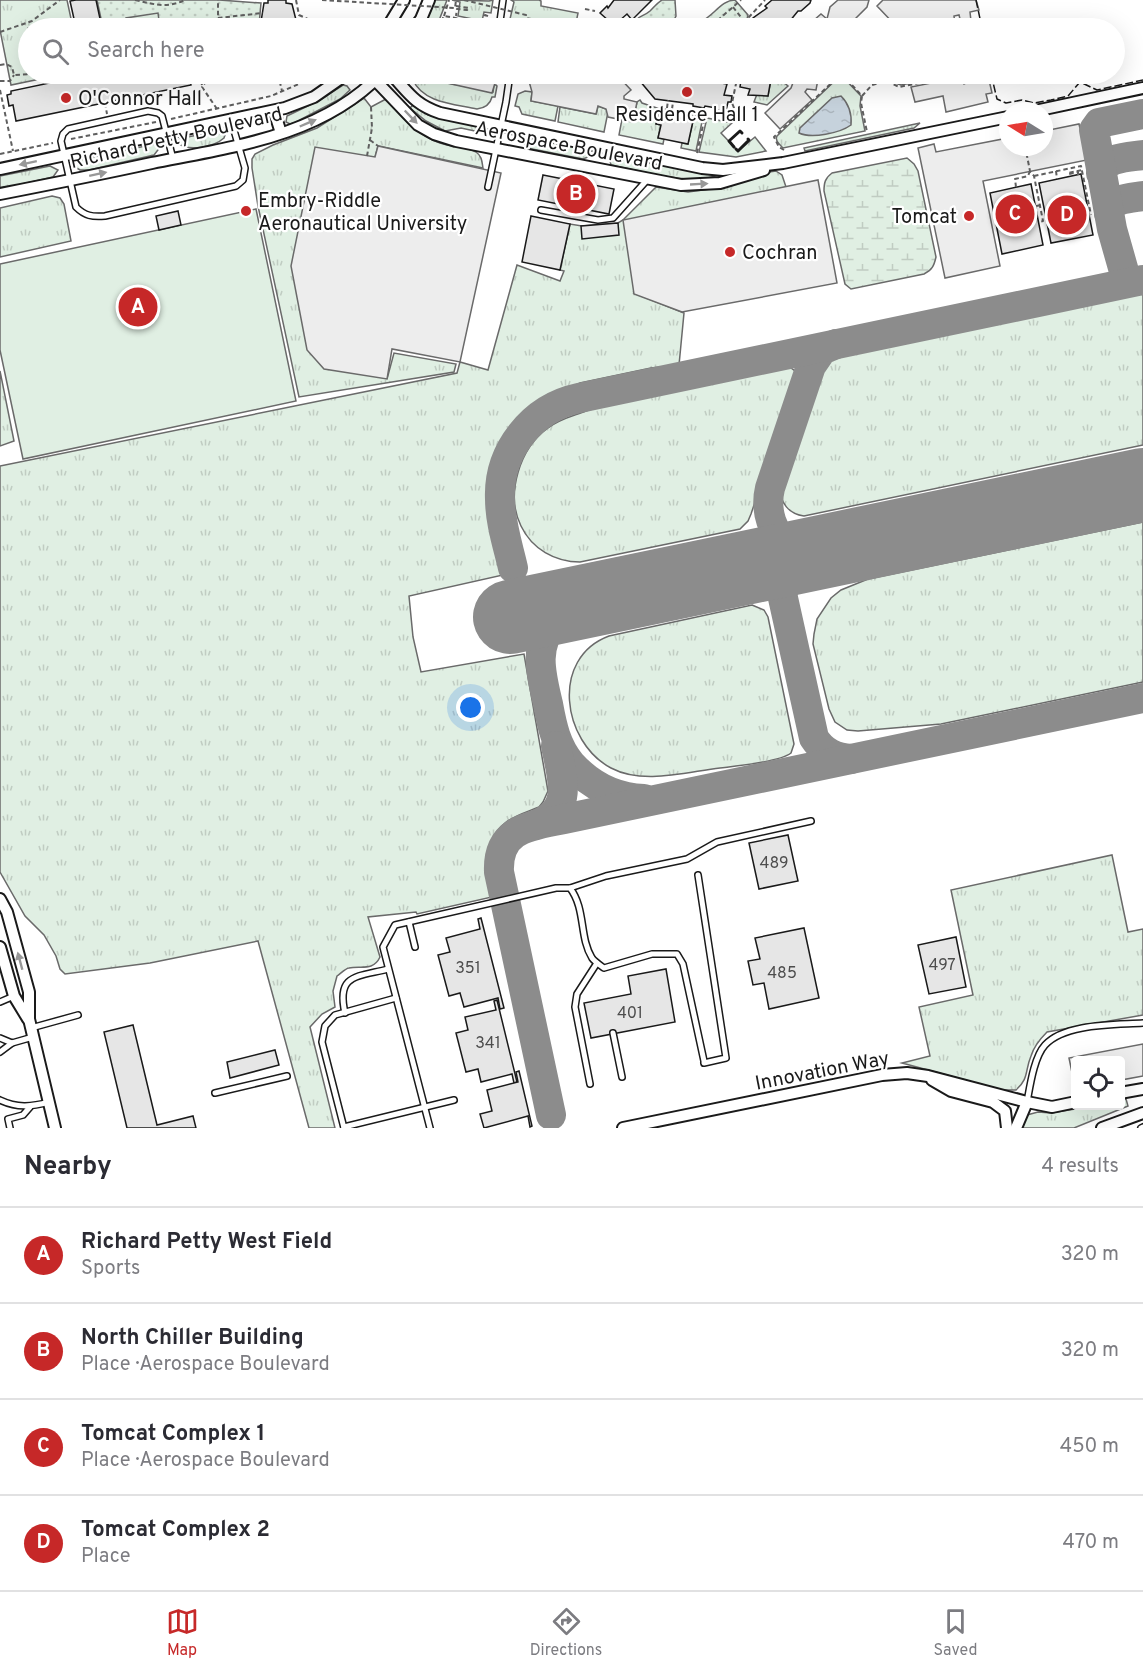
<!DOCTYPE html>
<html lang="en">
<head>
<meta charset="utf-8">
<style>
  :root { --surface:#fff; --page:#f2f2f3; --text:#2b2b33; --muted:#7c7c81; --line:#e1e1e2; --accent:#c62828 }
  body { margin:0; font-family:Overpass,sans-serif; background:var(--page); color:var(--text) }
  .controls { position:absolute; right:18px; bottom:18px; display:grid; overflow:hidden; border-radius:6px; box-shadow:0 6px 24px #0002 }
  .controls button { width:54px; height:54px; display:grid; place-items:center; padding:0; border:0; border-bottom:2px solid var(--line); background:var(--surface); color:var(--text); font:30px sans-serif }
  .compass { position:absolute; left:999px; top:102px; width:54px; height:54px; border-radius:50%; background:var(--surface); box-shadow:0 6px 24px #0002; rotate:281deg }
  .you { position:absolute; left:471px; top:708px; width:21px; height:21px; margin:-15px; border:4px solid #fff; border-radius:50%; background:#1a73e8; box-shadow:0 0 0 9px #1a73e833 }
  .badge { display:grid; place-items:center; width:39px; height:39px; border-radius:50%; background:var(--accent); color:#fff; font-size:20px; font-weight:700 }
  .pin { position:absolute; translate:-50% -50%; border:3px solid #fff; box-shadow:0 2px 6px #0006 }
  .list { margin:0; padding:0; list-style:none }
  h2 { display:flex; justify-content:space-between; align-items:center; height:78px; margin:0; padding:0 24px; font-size:26px }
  h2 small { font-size:20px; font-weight:400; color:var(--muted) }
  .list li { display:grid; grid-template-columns:39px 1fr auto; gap:18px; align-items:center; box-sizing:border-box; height:96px; padding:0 24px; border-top:2px solid var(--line) }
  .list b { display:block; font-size:22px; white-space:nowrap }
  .list p { margin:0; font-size:20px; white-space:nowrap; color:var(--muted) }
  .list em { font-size:20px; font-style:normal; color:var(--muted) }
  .icon { flex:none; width:33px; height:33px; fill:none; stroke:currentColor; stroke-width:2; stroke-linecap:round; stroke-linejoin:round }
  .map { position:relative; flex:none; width:1143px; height:1128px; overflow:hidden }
  .search { position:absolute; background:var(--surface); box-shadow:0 6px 24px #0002; left:18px; right:18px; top:18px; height:66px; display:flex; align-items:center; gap:15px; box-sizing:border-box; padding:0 21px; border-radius:33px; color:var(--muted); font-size:22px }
  .sheet { height:462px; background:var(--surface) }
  nav { display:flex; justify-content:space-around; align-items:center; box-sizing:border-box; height:84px; border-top:2px solid var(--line); background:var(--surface); font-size:16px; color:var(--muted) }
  nav a { display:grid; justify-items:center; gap:3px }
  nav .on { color:var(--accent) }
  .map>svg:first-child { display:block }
</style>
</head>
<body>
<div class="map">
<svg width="1143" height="1128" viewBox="0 0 1143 1128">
  <defs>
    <pattern id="grass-tufts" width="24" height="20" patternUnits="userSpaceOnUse" patternTransform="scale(1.5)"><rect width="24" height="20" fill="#e0efe3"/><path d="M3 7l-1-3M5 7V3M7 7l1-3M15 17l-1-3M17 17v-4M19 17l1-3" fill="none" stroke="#c0ccc2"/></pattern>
    <pattern id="wetland-marsh" width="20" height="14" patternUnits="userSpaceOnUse" patternTransform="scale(1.5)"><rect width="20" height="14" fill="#e0efe3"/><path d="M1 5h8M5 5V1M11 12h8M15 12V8" fill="none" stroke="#c0ccc2"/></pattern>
    <pattern id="park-dots" width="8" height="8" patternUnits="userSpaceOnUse" patternTransform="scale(1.5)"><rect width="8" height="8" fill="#e0efe3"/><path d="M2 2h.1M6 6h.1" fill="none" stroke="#c0ccc2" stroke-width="1.8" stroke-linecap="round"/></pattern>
    <pattern id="water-ripples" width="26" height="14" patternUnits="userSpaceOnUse" patternTransform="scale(1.5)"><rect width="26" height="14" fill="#c6d2dc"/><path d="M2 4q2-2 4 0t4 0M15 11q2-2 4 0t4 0" fill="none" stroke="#aab4bc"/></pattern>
  </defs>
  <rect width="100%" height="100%" fill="#fff"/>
  <!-- grass -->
  <g fill="url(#grass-tufts)" stroke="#6a6a6a" stroke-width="1.5">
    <path d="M0,0H67L73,28H28V74H64L11,85L0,30Z"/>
    <path d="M435,0H447L436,28H423Z"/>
    <path d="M452,0L489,1L493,0L491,13L484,12L482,21L458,16L460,2Z"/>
    <path d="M511,0H539L541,1V6L578,13L575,28L559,25L558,19H555L553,23L528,18L526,23L510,19L514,2Z"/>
    <path d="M416,74H434L433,80L493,92L494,85H496L497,86L495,97H492C490,105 485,108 477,109C455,104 423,103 413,80Z"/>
    <path d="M772,74H781L780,79L788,86L767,105L754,102L757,94L768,96L771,80L769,79Z"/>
    <path d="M908,74H956L901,85L885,80L884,77L886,78Z"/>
    <path d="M841,75L861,96L860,106L865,131L783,148C780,145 774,140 777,136Z"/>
    <path d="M343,85L347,86L350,90L340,99L294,123L290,124L286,122L287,116L320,100Z"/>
    <path d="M525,91L532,92L531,101L558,106L555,121L522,114L519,107L515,106L518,94Z"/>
    <path d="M364,98L371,107L386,99C402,117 416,135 440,143C451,147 466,146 476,152C482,156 482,162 483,168L378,146L375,157L387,379L394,353L456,364L454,372L299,397L258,206L252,168V159L255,154L273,145L317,128Z"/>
    <path d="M640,100L642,103L660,109L656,124L661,125L658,138L664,139L663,144L619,135L622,119L633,121L637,102Z"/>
    <path d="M413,105L428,115L486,127L487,132L484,133L461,128L445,131L426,121L410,108Z"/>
    <path d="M598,106L606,109L608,112L604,132L558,122L560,107L596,114Z"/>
    <path d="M664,109L703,117L696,151L681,148L682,143L688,144L693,121L664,115Z"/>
    <path d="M707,118L732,123L721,133L738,151L755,137L766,151L736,157L699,152Z"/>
    <path d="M920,123L914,128L805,151L804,148Z"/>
    <path d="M214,132L225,135L224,138C214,147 188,152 178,143V140L182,138Z"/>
    <path d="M530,137L586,149L588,151V157L583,159L527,148L524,142Z"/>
    <path d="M155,144L161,146L154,155L89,170H80L75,167L79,160Z"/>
    <path d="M614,155L716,174L717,175C694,187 637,170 611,165L609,157Z"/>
    <path d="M50,166L58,170L53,177L0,189V176Z"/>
    <path d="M776,171L782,175L786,187L634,293L684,313L679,365L651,368L580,383L531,406L504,436L491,472L487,512L503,575L409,596L413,637L421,672L524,654L548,791L543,802L539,807C527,812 515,815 505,823C482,841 487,872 492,897L417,914L416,912L368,917L380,957C373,972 360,965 349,968C346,968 340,974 337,976L333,991L335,1007L322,1014L310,1027L335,1128H309L258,941L150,963L65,974L60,969L56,956L44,935L25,916L0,872V466L457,373L460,362L488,370L517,265L560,281L564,271L560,270L570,224L582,226L618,223L623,220L656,187L688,192L725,187L769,172Z"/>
    <path d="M52,196L60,198L64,204L71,241L0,257V208Z"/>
    <path d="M1143,290V445L804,516C789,514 780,503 780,488L821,369L826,360L838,354Z"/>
    <path d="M787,365L795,371L796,380L751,514L748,521L740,529L580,562C555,562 532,549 521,526C505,494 520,448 548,428C559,419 573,416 586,411C628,397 672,389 715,380C738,375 763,367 787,365Z"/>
    <path d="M0,371L14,441L0,446Z"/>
    <path d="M1143,522V682L941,724L858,731L847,730L835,722L829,709L813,644L814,634L817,619L831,598L841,590L868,579Z"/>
    <path d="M752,605L764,610L768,617L794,744L791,753C780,762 736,766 720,768C686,772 643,785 611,768C562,742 550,658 609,636Z"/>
    <path d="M1112,855L1128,932L1143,929V1015L1047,1032C1040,1039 1034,1046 1031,1056C1025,1070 1029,1079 1016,1090H1002L902,1063L930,1056L919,1007L973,995L951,890Z"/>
    <path d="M1126,1099L1128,1106L1074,1128H1019L1022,1120L1027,1115L1038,1112L1051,1113L1093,1106H1120L1121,1100Z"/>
  </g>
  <!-- wetland -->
  <path fill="url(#wetland-marsh)" stroke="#6a6a6a" stroke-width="1.5" d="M907,158L914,164L918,171L936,257C934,266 932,270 924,274L851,289L845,284L824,191C824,183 825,178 832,173Z"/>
  <!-- park -->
  <g fill="url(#park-dots)" stroke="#6a6a6a" stroke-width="1.5">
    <path d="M97,0H219L261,3L259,25L243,28H103Z"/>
    <path d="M662,0H675L676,16L672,24C681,25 693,25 702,21C714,15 722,0 735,0L748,15L745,28H634C635,15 642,18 650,11C654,7 657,3 662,0Z"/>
  </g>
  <!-- pitch -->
  <g fill="#e0efe3" stroke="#6a6a6a" stroke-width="1.5">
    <path d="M158,13L160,28H127L126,18Z"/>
    <path d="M256,209L296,401L23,459L0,350V264Z"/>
  </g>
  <!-- parking -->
  <g fill="#ededed" stroke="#6a6a6a" stroke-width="1.5">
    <path d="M838,0H869L867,7L852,22L845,21L837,28H805L821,14L827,19L830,7Z"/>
    <path d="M883,0H976L979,10L970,12L971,21L961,23L959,15L954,16L955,24L932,28H913L912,23L903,22L897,27L877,6Z"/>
    <path d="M434,74H490L495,83L492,93L433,80Z"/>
    <path d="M527,74H616L631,90L624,96V99L637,102L633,122L608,117L606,109L598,106L596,114L531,101L532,92Z"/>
    <path d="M785,74H819L816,90L807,89L805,92L812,100L780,129L765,113L791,88L794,80L784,78Z"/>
    <path d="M975,74H982L984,81L989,80L992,93L986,94L988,102L946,112L943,96L915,102L911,87L961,77L964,84L968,82L966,76Z"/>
    <path d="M1079,124L1087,160L983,181L1000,266L945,278L918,148L934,144L936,152L1008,138V147H1044V131Z"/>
    <path d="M378,146L501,173L460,362L392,349L387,379L324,369L307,350L291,266L315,147L375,157Z"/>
    <path d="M818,180L837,283L682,312L634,294L623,220Z"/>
    <path d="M1143,1044V1076L1121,1080L1120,1060H1076L1075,1087L1069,1058Z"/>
  </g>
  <!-- water -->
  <path fill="url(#water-ripples)" stroke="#6a6a6a" stroke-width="1.5" d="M841,96C849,104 852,113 851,125C840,133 812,139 799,133L800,128L832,98Z"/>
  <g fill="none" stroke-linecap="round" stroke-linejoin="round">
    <!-- taxiway -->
    <g stroke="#8c8c8c" stroke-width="30">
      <path d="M1101,173C1104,157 1130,157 1143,155"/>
      <path d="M1109,213C1110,198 1131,198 1143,196"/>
      <path d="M1135,281L1130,280L1125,275L1112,229L1094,130L1099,123L1143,114"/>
      <path d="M820,552C811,551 801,550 792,546C771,536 765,509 770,488L811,366L822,350L836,344"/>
      <path d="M820,552C797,557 781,573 783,598L814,738C823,752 835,758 851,759"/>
      <path d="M513,568C508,546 500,522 500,499C498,451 532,408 579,398L1143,280"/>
      <path d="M580,603C569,606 562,612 555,621C533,647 541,674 548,704C552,726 556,746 571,764C590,785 615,798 644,799"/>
      <path d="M535,825C575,810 562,778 556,746"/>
      <path d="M551,1115L499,872C497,828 530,826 564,819L1143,698"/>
    </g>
    <!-- runway -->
    <path stroke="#8c8c8c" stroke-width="74" d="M510,617L1143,485"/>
  </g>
  <!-- building -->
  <g fill="#e6e6e6" stroke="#1a1a1a" stroke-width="1.5">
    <path d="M76,0H96L102,28H76L70,1Z"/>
    <path d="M268,0H286V3L292,4L298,28H260L264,3H268Z"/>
    <path d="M652,0L632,20L627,14L619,21V28H609V21L600,13L607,6L608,8L614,0Z"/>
    <path d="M772,0H811L810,3L801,11H798L785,27L751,28L753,18L767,8L765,6Z"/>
    <path d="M92,74H196L197,79L190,80L191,85L16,121L13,105L9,106L7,95L11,94V91Z"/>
    <path d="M634,74H672V75L688,77L687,78L698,80V79L714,83L715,82L727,84L724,95L732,96L731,102H728L726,111H721L716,110V108L705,106L704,108L693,106V104L655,99Z"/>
    <path d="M742,74H772L769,79H771L768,96L748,95L750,89L740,87Z"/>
    <path d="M865,74H908L886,78L881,76L869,78Z"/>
    <path d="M664,115L693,121L688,144L658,138L661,125L656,124L657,119L662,120Z"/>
    <path d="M1081,174L1093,235L1051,243L1039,183Z"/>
    <path d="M543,175L614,189L609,214L538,200Z"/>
    <path d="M1031,184L1043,245L1002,254L990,193Z"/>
    <path d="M178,211L181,225L159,230L156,216Z"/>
    <path d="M531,216L570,224L560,270L522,262Z"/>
    <path d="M618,223L619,235L582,239L581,226Z"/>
    <path d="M788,835L798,881L759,889L749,843Z"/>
    <path d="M481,918L504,1008L500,1009L498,998L464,1007L460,993L449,996L438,955L450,952L446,938L480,929L478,919Z"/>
    <path d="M804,928L819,998L769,1009L764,983L753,985L748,961L760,959L755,938Z"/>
    <path d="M956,937L966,987L929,994L918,945Z"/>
    <path d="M666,969L675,1022L591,1038L584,1003L631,994L628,976Z"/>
    <path d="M497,1000L517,1082L514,1083L512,1074L481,1082L478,1069L466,1072L456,1033L468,1030L465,1017L496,1010L494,1001Z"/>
    <path d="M133,1025L157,1125L193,1116L196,1128H127L104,1032Z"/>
    <path d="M275,1050L279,1065L230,1078L227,1062Z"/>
    <path d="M519,1071L532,1126L530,1127L528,1116L484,1128L480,1114L492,1111L487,1090L518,1082L516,1072Z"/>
  </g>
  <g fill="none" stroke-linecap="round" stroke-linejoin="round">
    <!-- lane casing -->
    <g stroke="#1a1a1a" stroke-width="8">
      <g id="lane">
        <path d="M313,28L319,27L328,28"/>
        <path d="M499,28L503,0"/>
        <path d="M173,159L162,116L158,113L148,111L68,129L63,134L61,141L76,207C85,216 92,217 105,216L236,186L243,180L245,168L231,120"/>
        <path d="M488,187L506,102L510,74"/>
        <path d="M541,210L598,220L613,218L647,180"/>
        <path d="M698,875L726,1058L704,1063"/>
        <path d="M570,888L606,876L687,859L717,842L811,821"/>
        <path d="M409,922L415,947"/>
        <path d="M0,1002L14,996"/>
        <path d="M345,1013C336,974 357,977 388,969"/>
        <path d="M31,1028L78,1015"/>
        <path d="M613,1033L622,1077"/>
        <path d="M0,1038L12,1043L33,1037"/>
        <path d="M0,1052L12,1043"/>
        <path d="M590,1084L575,1007L577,994L597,963"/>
        <path d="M215,1093L287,1076"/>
        <path d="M0,1100C17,1108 31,1107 49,1102"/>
        <path d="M1027,1102C1030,1086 1034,1057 1045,1045C1065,1023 1116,1025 1143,1023"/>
        <path d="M344,1127L454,1100"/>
        <path d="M10,1128L8,1119L23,1115L30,1107"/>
        <path d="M344,1128L322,1042L325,1026L335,1015L396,998"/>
        <path d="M430,1128L383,947L395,925L556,888H570C586,909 579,937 592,958C595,962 600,965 604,968L652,954H677L683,964L704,1061"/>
        <path d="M1141,1128L1143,1127"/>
      </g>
    </g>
    <!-- street casing -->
    <g stroke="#1a1a1a" stroke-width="14">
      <g id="street">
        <path d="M387,28L404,0"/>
        <path d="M414,28L421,19L429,0"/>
        <path d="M372,74L375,80L418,125L434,134L456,141L681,185L720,183L764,170"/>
        <path d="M391,74C409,93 414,104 440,113L702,168L723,170L783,163L1008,117"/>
        <path d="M274,111L281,133"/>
        <path d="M1035,111L1143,88"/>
        <path d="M0,169L285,108L314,97L347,74"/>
        <path d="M0,194C51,184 101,174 152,163C232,147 322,136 381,74"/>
        <path d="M0,899L7,912L29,992V1019L55,1128"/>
        <path d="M0,947L14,996L28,1019"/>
        <path d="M932,1080L951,1091L993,1102L1005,1111L1007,1128"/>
        <path d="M1120,1093L1143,1089"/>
        <path d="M623,1128L882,1075L907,1073L928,1076L1027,1102L1052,1107L1076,1102"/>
        <path d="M1016,1128L1027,1102"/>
        <path d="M1102,1128L1143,1113"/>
      </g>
    </g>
    <!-- path -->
    <g stroke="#5f5f5f" stroke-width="2" stroke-dasharray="4.5 3" stroke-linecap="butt">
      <path d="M135,0C154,4 166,9 185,0"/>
      <path d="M296,0L299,15L310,20"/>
      <path d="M456,6L469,8L467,10L457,9L456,16"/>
      <path d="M733,7L747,25L746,28"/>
      <path d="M585,9L595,11"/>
      <path d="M444,16L449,0"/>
      <path d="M218,18L263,13"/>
      <path d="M507,20L539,28"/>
      <path d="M334,25L343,28"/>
      <path d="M747,25L749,17L765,0"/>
      <path d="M211,28L218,18V0"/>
      <path d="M438,28L444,16L483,23L485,15L490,17"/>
      <path d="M605,28L608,26L652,28"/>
      <path d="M705,28L710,27L741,0"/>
      <path d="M0,32L32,21L60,0"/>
      <path d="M0,65L6,64L12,67L14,75L32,74"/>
      <path d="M57,74L64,75L72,74"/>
      <path d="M98,74L99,75"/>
      <path d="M199,74L202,85"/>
      <path d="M278,74L282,91"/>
      <path d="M842,74L862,96L861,103L867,132"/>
      <path d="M200,76L214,81"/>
      <path d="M876,77L877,83"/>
      <path d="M411,78L414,74"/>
      <path d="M0,81H10L14,75"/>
      <path d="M0,90L13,151"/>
      <path d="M862,96L872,85L882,82H889L899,87L966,74"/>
      <path d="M105,103L107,114"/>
      <path d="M667,108L668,100"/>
      <path d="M217,109L202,87L205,83L253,74"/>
      <path d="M672,109L673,102"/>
      <path d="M737,115L732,103L738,74"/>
      <path d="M171,119L271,96L322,74"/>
      <path d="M660,119L662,107"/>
      <path d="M71,139L156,122"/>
      <path d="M370,140L378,146"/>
      <path d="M1029,147L1026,151L1030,171L1034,176L1043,221L1039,222"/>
      <path d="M784,150L779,147L774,137L841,74"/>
      <path d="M697,153L705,116"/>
      <path d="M0,154L53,143"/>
      <path d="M367,156L372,128L371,107"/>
      <path d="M1056,171L1057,179"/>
      <path d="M1078,175V172L1069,174L1068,173L1082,170"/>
      <path d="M1034,176L1081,166L1091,215"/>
      <path d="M1016,187L1015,179L1028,176L1030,171"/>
      <path d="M1036,206L1043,205"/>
    </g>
    <!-- lane -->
    <use href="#lane" stroke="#fff" stroke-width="5"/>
    <!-- street -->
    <use href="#street" stroke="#fff" stroke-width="10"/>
    <!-- path-bridge -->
    <g stroke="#5f5f5f" stroke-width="2" stroke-dasharray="4.5 3" stroke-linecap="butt">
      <path d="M322,0L455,8L456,0"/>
      <path d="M464,0L526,15L525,20L560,28"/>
    </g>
    <!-- fence -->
    <g stroke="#1a1a1a" stroke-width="1.5" stroke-dasharray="8 3" stroke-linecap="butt">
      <path d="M976,0L982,28"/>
      <path d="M991,74L997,99L1006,103L1022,100L1034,103L1051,100L1068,96L1080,82L1097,90L1143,80"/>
    </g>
    <!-- wall -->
    <g stroke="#1a1a1a" stroke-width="3">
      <path d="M734,147L729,141L740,131L742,133"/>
      <path d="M736,149L738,151L749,140L748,139"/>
    </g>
  </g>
  <!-- one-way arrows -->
  <defs><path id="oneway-solid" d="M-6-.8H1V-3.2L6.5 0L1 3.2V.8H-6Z" transform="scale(1.5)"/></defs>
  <g fill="#989898">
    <use href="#oneway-solid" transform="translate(411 117) rotate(46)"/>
    <use href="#oneway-solid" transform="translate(308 123) rotate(-23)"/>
    <use href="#oneway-solid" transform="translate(28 163) rotate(168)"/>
    <use href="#oneway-solid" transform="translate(98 174) rotate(-12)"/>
    <use href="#oneway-solid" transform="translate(699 184) rotate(-3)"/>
    <use href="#oneway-solid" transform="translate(20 961) rotate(-105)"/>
  </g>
  <!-- markers -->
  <g fill="#c62828" stroke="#fff" stroke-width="2">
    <circle cx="687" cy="92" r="6"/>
    <circle cx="66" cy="98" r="6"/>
    <circle cx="246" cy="211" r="6"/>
    <circle cx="969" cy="216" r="6"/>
    <circle cx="730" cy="252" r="6"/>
  </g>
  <g text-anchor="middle" stroke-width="4.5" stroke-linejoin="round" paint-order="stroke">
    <!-- number labels -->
    <g font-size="16" fill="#4d4d4d">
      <text x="774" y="868">489</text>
      <text x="942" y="970">497</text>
      <text x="468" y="973">351</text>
      <text x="782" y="978">485</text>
      <text x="630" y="1018">401</text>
      <text x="488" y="1048">341</text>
    </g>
    <!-- poi labels -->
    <g font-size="20" fill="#1a1a1a" stroke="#fff" text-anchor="start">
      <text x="78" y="105">O'Connor Hall</text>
      <text x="687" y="121" text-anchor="middle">Residence Hall 1</text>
      <text x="258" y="207">Embry-Riddle<tspan x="258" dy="23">Aeronautical University</tspan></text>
      <text x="957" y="223" text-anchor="end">Tomcat</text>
      <text x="742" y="259">Cochran</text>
    </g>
    <!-- street labels -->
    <g font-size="20" fill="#1a1a1a" stroke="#fff">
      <text transform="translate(176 137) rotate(-13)" y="7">Richard Petty Boulevard</text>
      <text transform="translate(569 145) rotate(11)" y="7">Aerospace Boulevard</text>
      <text transform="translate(822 1070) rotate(-11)" y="7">Innovation Way</text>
    </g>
  </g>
</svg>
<div class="controls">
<button><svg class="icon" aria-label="locate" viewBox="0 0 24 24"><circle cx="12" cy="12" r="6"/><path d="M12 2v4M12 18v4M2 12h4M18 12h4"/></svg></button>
</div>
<svg class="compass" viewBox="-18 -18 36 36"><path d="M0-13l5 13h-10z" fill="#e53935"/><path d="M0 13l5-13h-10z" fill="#7c7c81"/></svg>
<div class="you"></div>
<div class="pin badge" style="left:138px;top:307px">A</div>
<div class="pin badge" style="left:576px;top:194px">B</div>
<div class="pin badge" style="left:1015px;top:214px">C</div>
<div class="pin badge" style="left:1067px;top:215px">D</div>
<div class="search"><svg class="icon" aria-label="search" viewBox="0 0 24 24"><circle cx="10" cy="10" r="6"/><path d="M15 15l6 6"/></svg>Search here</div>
</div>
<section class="sheet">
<h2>Nearby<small>4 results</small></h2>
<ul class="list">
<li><span class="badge">A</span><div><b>Richard Petty West Field</b><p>Sports</p></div><em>320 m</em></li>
<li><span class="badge">B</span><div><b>North Chiller Building</b><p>Place · Aerospace Boulevard</p></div><em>320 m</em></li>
<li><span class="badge">C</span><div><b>Tomcat Complex 1</b><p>Place · Aerospace Boulevard</p></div><em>450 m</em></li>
<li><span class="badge">D</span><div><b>Tomcat Complex 2</b><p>Place</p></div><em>470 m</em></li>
</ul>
</section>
<nav>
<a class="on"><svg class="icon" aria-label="map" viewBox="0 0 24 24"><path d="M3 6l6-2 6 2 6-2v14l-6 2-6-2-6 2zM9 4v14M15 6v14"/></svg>Map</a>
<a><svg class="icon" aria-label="directions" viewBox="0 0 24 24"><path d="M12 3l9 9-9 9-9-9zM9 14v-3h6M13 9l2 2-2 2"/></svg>Directions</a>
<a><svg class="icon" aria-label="saved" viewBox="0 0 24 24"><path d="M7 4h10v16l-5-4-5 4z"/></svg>Saved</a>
</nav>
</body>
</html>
